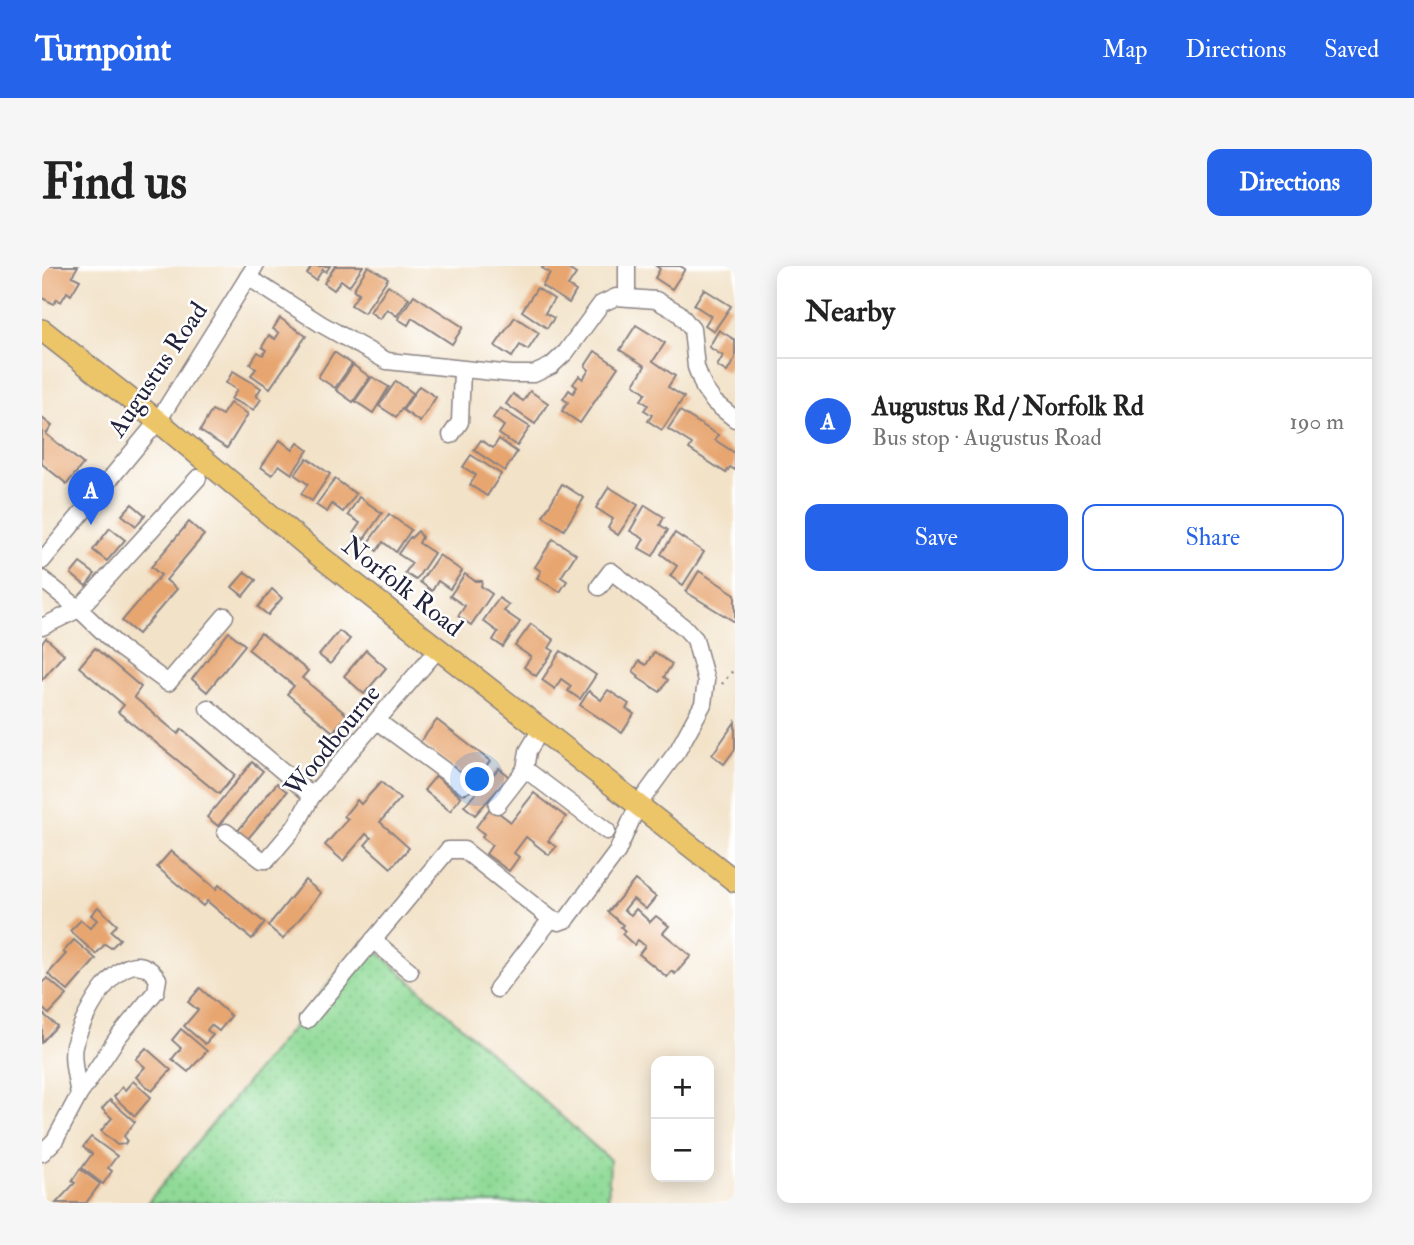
<!DOCTYPE html>
<html lang="en">
<head>
<meta charset="utf-8">
<style>
  :root { --surface:#fff; --page:#f6f6f6; --text:#222; --muted:#767676; --line:#e0e0e0; --accent:#2563eb }
  body { margin:0; font-family:"IM FELL Double Pica",serif; background:var(--page); color:var(--text) }
  .controls { position:absolute; right:21px; bottom:21px; display:grid; overflow:hidden; border-radius:14px; box-shadow:0 4px 18px #0003 }
  .controls button { width:63px; height:63px; display:grid; place-items:center; padding:0; border:0; border-bottom:2px solid var(--line); background:var(--surface); color:var(--text); font:35px sans-serif }
  .you { position:absolute; left:436px; top:514px; width:24px; height:24px; margin:-18px; border:5px solid #fff; border-radius:50%; background:#1a73e8; box-shadow:0 0 0 10px #1a73e833 }
  .badge { display:grid; place-items:center; width:46px; height:46px; border-radius:50%; background:var(--accent); color:#fff; font-size:23px; font-weight:700 }
  .pin { position:absolute; translate:-50% -58px; filter:drop-shadow(0 2px 4px #0008) }
  .pin::after { content:''; position:absolute; top:37px; width:24px; height:21px; background:inherit; clip-path:polygon(0 0,100% 0,50% 100%) }
  .list { margin:0; padding:0; list-style:none }
  h2 { display:flex; justify-content:space-between; align-items:center; height:91px; margin:0; padding:0 28px; font-size:30px }
  h2 small { font-size:23px; font-weight:400; color:var(--muted) }
  .list li { display:grid; grid-template-columns:46px 1fr auto; gap:21px; align-items:center; box-sizing:border-box; height:126px; padding:0 28px; border-top:2px solid var(--line) }
  .list b { display:block; font-size:26px; white-space:nowrap }
  .list p { margin:0; font-size:23px; white-space:nowrap; color:var(--muted) }
  .list em { font-size:23px; font-style:normal; color:var(--muted) }
  .actions { display:flex; gap:14px; padding:21px 28px }
  .actions a { flex:1; padding:16px 0; border:2px solid var(--accent); border-radius:14px; text-align:center; font-size:24px; color:var(--accent) }
  .actions .main { background:var(--accent); color:#fff }
  .map { position:relative; flex:none; width:693px; height:937px; overflow:hidden; border-radius:14px }
  header { display:flex; align-items:center; gap:42px; box-sizing:border-box; height:98px; padding:0 35px; background:var(--accent); color:#fff }
  header strong { font-size:33px }
  nav { display:flex; gap:38px; margin-inline-start:auto; font-size:24px }
  .intro { display:flex; align-items:center; justify-content:space-between; box-sizing:border-box; height:168px; padding:0 42px }
  h1 { margin:0; font-size:49px }
  .button { padding:18px 32px; border-radius:14px; background:var(--accent); color:#fff; font-size:24px; font-weight:700 }
  main { display:flex; gap:42px; padding:0 42px }
  aside { flex:1; background:var(--surface); border-radius:14px; box-shadow:0 4px 18px #0003 }
  .map>svg:first-child { display:block }
</style>
</head>
<body>
<header>
<strong>Turnpoint</strong>
<nav><a>Map</a><a>Directions</a><a>Saved</a></nav>
</header>
<div class="intro"><h1>Find us</h1><a class="button">Directions</a></div>
<main>
<div class="map">
<svg width="693" height="937" viewBox="0 0 693 937">
  <defs>
    <pattern id="park-dots" width="8" height="8" patternUnits="userSpaceOnUse" patternTransform="scale(1.75)"><rect width="8" height="8" fill="#8fda96"/><path d="M2 2h.1M6 6h.1" fill="none" stroke="#7bbb82" stroke-width="1.8" stroke-linecap="round"/></pattern>
  </defs>
  <rect width="100%" height="100%" fill="#fff"/>
  <filter id="ink" filterUnits="userSpaceOnUse"><feTurbulence type="fractalNoise" baseFrequency=".0143" numOctaves="2"/><feDisplacementMap in="SourceGraphic" scale="14" xChannelSelector="R" yChannelSelector="G"/><feConvolveMatrix kernelMatrix="1 2 1 2 8 2 1 2 1" color-interpolation-filters="sRGB"/></filter>
  <filter id="wash" filterUnits="userSpaceOnUse"><feTurbulence type="fractalNoise" baseFrequency=".00686" numOctaves="4" result="noise"/><feDisplacementMap in="SourceGraphic" scale="28" xChannelSelector="R" yChannelSelector="G"/><feGaussianBlur stdDeviation="1.57" result="paint"/><feColorMatrix in="noise" values="0 0 0 0 0 0 0 0 0 0 0 0 0 0 0 0 0 1.4 0 .05"/><feComposite in="paint" operator="in"/></filter>
  <g filter="url(#wash)">
    <rect width="100%" height="100%" fill="#f2e2c8"/>
    <!-- park -->
    <path fill="url(#park-dots)" stroke="#587e68" stroke-width="2" d="M323,674L568,894L566,937H105Z"/>
    <g id="blocks">
      <!-- building -->
      <g fill="#e7a570">
        <path d="M0,0H36L30,10L38,14L29,29L25,26L19,36L15,33L12,38L0,32Z"/>
        <path d="M270,0H288L284,6L281,3L274,14L265,8Z"/>
        <path d="M293,0H321L307,20L299,14L292,24L282,17Z"/>
        <path d="M326,0L346,12L322,47L309,39L317,27L311,24Z"/>
        <path d="M502,0H522L534,8L526,20L534,25L527,37L500,20L508,7L500,2Z"/>
        <path d="M614,0H638L643,3L630,23L613,12L618,3Z"/>
        <path d="M346,19L367,32L355,50L345,43L338,53L328,46Z"/>
        <path d="M495,22L512,33L503,47L512,52L505,62L480,45Z"/>
        <path d="M662,23L689,40L672,65L663,59L669,50L652,39Z"/>
        <path d="M372,29L421,61L410,78L370,52L366,59L356,53Z"/>
        <path d="M473,51L497,67L486,84L478,79L470,91L453,80Z"/>
        <path d="M238,52L264,70L228,122L209,109L214,103L208,98L216,86L221,89L224,84L220,81L227,69L233,73L237,67L231,63Z"/>
        <path d="M594,59L623,77L611,95L633,110L626,121L642,131L620,164L606,155L610,149L602,144L606,139L599,134L604,127L592,118L603,100L578,84Z"/>
        <path d="M677,64L693,74V92L685,106L675,100L681,90L667,81Z"/>
        <path d="M553,85L576,101L538,157L520,145L526,136L521,133L527,124L531,127L535,121L531,118L537,110L541,113L547,104L543,100Z"/>
        <path d="M292,86L310,98L293,122L276,111Z"/>
        <path d="M311,99L328,111L311,136L294,124Z"/>
        <path d="M191,105L219,122L214,130L219,133L212,144L189,133L195,124L184,117Z"/>
        <path d="M330,111L347,121L331,147L313,135Z"/>
        <path d="M354,115L371,127L354,151L337,140Z"/>
        <path d="M377,120L394,131L378,156L361,144Z"/>
        <path d="M488,125L506,137L493,158L464,138L471,128L481,135Z"/>
        <path d="M188,137L206,148L185,182L158,165L170,144L180,149Z"/>
        <path d="M458,142L488,161L475,180L457,168L462,160L451,152Z"/>
        <path d="M638,145L676,169L673,174L693,187V204L688,201L684,207L647,183L650,178L626,163Z"/>
        <path d="M0,152L10,160L4,168L41,198L25,218L0,198Z"/>
        <path d="M457,173L475,186L463,205L432,184L439,174L451,182Z"/>
        <path d="M238,174L251,184L256,177L266,184L250,208L237,199L230,209L219,201Z"/>
        <path d="M429,189L459,208L445,230L428,219L434,209L421,201Z"/>
        <path d="M265,192L288,208L270,235L259,228L266,218L253,209Z"/>
        <path d="M293,213L314,228L301,246L290,238L285,246L274,239Z"/>
        <path d="M520,218L542,232L522,264L501,250Z"/>
        <path d="M567,221L596,239L576,269L566,262L571,253L554,242Z"/>
        <path d="M317,231L340,247L322,273L312,266L318,257L306,249Z"/>
        <path d="M90,238L103,249L94,260L80,249Z"/>
        <path d="M603,239L622,251L618,259L626,264L611,290L597,282L602,273L588,265Z"/>
        <path d="M347,248L369,264L354,286L341,276L335,285L325,278Z"/>
        <path d="M147,256L162,269L124,314L135,323L96,368L80,355L119,309L109,301Z"/>
        <path d="M68,262L83,274L65,295L51,284Z"/>
        <path d="M376,265L380,271L377,277L392,287L374,314L363,307L370,297L356,288L368,271L369,272Z"/>
        <path d="M633,267L662,286L641,319L628,310L635,300L619,288Z"/>
        <path d="M511,273L534,288L519,311L525,315L518,326L495,312L499,305L493,301Z"/>
        <path d="M397,289L420,305L408,323L396,315L390,325L378,316Z"/>
        <path d="M38,297L53,308L44,320L29,308Z"/>
        <path d="M657,305L693,328V356L644,326Z"/>
        <path d="M203,306L214,314L201,330L190,321Z"/>
        <path d="M423,308L433,315H440L439,320L450,328L429,359L416,350L423,340L408,330Z"/>
        <path d="M230,323L240,332L226,349L216,341Z"/>
        <path d="M457,332L467,339L462,345L478,356L461,381L451,374L456,366L441,355Z"/>
        <path d="M489,358L512,374L507,382L512,385L494,410L482,401L489,391L473,380Z"/>
        <path d="M297,365L308,373L288,398L277,389Z"/>
        <path d="M187,366L203,379L165,426L150,413Z"/>
        <path d="M219,367L266,405L260,412L305,449L291,466L245,428L252,420L206,383Z"/>
        <path d="M4,372L22,388L0,414V377Z"/>
        <path d="M53,382L99,421L92,431L136,468L140,463L193,509L177,528L76,446L82,439L37,401Z"/>
        <path d="M324,384L344,402L322,428L302,410Z"/>
        <path d="M519,385L554,409L538,433L526,425L529,420L519,413L513,423L500,414Z"/>
        <path d="M612,386L630,398L622,411L626,414L618,426L596,412L597,410L591,405L597,395L604,399Z"/>
        <path d="M566,424L587,438L584,443L592,448L580,467L538,439L547,425L559,434Z"/>
        <path d="M395,454L448,495L432,517L378,476Z"/>
        <path d="M693,456V483L682,498L670,489Z"/>
        <path d="M210,496L221,505L176,560L165,551Z"/>
        <path d="M457,502L467,511L433,549L422,540Z"/>
        <path d="M394,510L419,531L408,545L382,524Z"/>
        <path d="M339,516L358,533L338,556L367,582L349,602L323,579L329,572L324,568L301,595L283,579L306,553L302,550L315,534L319,538Z"/>
        <path d="M235,517L245,526L204,575L194,567Z"/>
        <path d="M492,527L524,551L506,575L514,581L507,589L484,571L472,587L477,591L467,605L444,588L450,579L440,571L442,568L434,561L449,541L469,556Z"/>
        <path d="M129,585L174,623L177,619L223,657L210,673L165,635L161,640L115,601Z"/>
        <path d="M263,614L279,627L241,673L226,660Z"/>
        <path d="M593,614L614,631L604,643L591,633L582,644L589,649L594,643L608,656L614,650L627,660L621,667L649,690L633,708L630,705L625,711L597,688L603,680L596,674L592,679L580,668L583,665L579,661L581,659L566,646Z"/>
        <path d="M56,641L75,659L69,665L78,673L69,682L63,678L54,688L28,665L39,654L48,662L55,654L49,649Z"/>
        <path d="M32,674L54,693L26,725L6,708L24,688L21,686Z"/>
        <path d="M5,712L25,729L7,748L0,742V717Z"/>
        <path d="M158,722L189,750L177,765L169,759L165,764L171,769L163,778L142,760L156,744L146,736Z"/>
        <path d="M0,747L15,760L0,776Z"/>
        <path d="M139,763L165,785L146,806L130,793L139,782L130,774Z"/>
        <path d="M104,782L129,804L110,825L94,811L103,801L94,793Z"/>
        <path d="M91,815L109,831L93,850L72,831L80,821L83,824Z"/>
        <path d="M68,834L93,856L82,870L85,874L83,878L75,879L59,865L70,852L60,843Z"/>
        <path d="M49,871L75,890L66,902L70,905L61,918L40,902L50,888L41,881Z"/>
        <path d="M38,903L58,918L44,937H14L33,917L30,915Z"/>
      </g>
    </g>
  </g>
  <g filter="url(#ink)">
    <use href="#blocks" fill-opacity="0" stroke="#8a8282" stroke-width="2"/>
    <g fill="none" stroke-linecap="round" stroke-linejoin="round">
      <!-- minor casing -->
      <g stroke="#8a8282" stroke-width="19">
        <g id="minor">
          <path d="M206,11L279,58L345,95L470,108H492L509,100L524,86L559,38L574,31L614,34L637,47L650,63L654,101L662,122L672,136L693,153"/>
          <path d="M585,31V0"/>
          <path d="M409,169L418,156L420,104"/>
          <path d="M0,295L116,155L213,0"/>
          <path d="M0,313L37,343L78,382L126,417L183,350"/>
          <path d="M0,361L37,343L156,212"/>
          <path d="M166,442L270,530"/>
          <path d="M335,455L422,519"/>
          <path d="M483,503L565,565"/>
          <path d="M455,539L483,503L486,485L499,463"/>
          <path d="M184,566L220,594H225L253,561L270,530L396,383"/>
          <path d="M331,674L368,705"/>
          <path d="M455,723L509,653"/>
          <path d="M265,754L406,584H422L509,653L517,656L525,653L575,586L596,539L636,484L661,438L664,415L653,373L643,362L569,305L557,321"/>
          <path d="M0,887L13,874L37,829L76,771L114,725L116,713C83,666 40,751 32,780C29,794 35,815 37,829"/>
        </g>
      </g>
      <!-- major casing -->
      <g stroke="#8a8282" stroke-width="24">
        <path id="major" d="M0,64L116,155L275,288L693,615"/>
      </g>
      <!-- path -->
      <path stroke="#8a8282" stroke-width="2.5" stroke-dasharray="2 5" stroke-linecap="butt" d="M680,418L693,402"/>
      <!-- minor -->
      <use href="#minor" stroke="#fff" stroke-width="16"/>
      <!-- major -->
      <use href="#major" stroke="#edc569" stroke-width="21"/>
    </g>
  </g>
  <g text-anchor="middle" stroke-width="5" stroke-linejoin="round" paint-order="stroke">
    <!-- street labels -->
    <g font-size="26" fill="#22223b" stroke="#fff">
      <text transform="translate(115 103) rotate(-56)" y="9">Augustus Road</text>
      <text transform="translate(361 320) rotate(38)" y="9">Norfolk Road</text>
      <text transform="translate(290 474) rotate(-51)" y="9">Woodbourne</text>
    </g>
  </g>
</svg>
<div class="controls">
<button>+</button>
<button>−</button>
</div>
<div class="you"></div>
<div class="pin badge" style="left:49px;top:259px">A</div>
</div>
<aside>
<h2>Nearby<small></small></h2>
<ul class="list">
<li><span class="badge">A</span><div><b>Augustus Rd / Norfolk Rd</b><p>Bus stop · Augustus Road</p></div><em>190 m</em></li>
</ul>
<div class="actions"><a class="main">Save</a><a>Share</a></div>
</aside>
</main>
</body>
</html>
